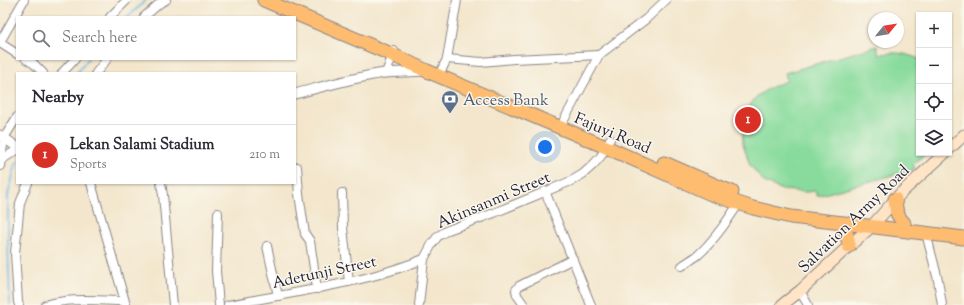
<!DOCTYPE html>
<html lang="en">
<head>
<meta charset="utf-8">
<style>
  :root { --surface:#fff; --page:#f2f2f3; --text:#2b2b33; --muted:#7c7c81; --line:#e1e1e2; --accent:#d93025 }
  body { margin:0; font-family:"Sorts Mill Goudy",serif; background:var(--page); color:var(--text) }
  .controls { position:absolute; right:12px; top:12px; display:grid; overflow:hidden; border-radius:0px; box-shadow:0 1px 3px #0004 }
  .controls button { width:36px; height:36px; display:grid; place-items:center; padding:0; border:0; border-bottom:1px solid var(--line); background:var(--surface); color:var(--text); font:20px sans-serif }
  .compass { position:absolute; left:868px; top:12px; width:36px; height:36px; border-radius:50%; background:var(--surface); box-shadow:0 1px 3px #0004; rotate:60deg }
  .you { position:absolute; left:545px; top:147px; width:14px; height:14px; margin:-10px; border:3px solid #fff; border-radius:50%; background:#1a73e8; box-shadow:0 0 0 6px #1a73e833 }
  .badge { display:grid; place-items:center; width:26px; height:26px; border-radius:50%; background:var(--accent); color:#fff; font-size:13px; font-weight:700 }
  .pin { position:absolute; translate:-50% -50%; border:2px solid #fff; box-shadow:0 1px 4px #0006 }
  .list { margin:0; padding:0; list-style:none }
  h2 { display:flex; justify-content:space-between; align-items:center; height:52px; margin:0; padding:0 16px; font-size:17px }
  h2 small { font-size:13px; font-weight:400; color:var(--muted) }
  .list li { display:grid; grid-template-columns:26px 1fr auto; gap:12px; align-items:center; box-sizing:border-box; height:60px; padding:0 16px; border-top:1px solid var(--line) }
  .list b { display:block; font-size:15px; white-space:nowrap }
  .list p { margin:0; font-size:13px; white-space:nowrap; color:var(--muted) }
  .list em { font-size:13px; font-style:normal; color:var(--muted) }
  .icon { flex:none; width:22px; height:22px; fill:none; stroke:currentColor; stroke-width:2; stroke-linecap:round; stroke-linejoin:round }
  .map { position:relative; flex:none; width:964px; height:305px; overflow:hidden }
  .search { position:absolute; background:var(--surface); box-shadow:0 1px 3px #0004; left:16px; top:16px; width:280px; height:44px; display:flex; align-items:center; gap:10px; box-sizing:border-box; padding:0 14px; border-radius:0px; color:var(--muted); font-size:15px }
  .panel { position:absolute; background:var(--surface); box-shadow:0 1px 3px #0004; left:16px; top:72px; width:280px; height:112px; border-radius:0px }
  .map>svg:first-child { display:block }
</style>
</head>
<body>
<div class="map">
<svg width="964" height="305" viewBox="0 0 964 305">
  <rect width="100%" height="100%" fill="#fbf7ec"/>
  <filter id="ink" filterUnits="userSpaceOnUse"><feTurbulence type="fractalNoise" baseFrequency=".025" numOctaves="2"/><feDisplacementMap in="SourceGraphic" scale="8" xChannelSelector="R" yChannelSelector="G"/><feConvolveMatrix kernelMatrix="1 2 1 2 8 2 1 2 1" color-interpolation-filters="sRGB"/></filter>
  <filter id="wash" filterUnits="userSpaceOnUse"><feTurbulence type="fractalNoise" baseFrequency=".012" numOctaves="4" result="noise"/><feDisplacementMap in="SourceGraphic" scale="16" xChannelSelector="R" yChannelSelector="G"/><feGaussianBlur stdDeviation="0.9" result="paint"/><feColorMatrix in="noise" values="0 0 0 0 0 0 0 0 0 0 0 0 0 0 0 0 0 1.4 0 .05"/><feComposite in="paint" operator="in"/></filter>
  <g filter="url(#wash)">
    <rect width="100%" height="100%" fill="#f3e6cc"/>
    <!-- green -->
    <path fill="#88db9c" stroke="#557e6c" d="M877,46L879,55C895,51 904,53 919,59V153H928L913,163L915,169L817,196L816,191L806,192L782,190L764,182L750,165L743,144L742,124L747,109L757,96L773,86L787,81L785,73Z"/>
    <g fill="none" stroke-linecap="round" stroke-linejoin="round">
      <!-- stream -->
      <g stroke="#69b7e3" stroke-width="2">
        <path d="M128,17L146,0"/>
        <path d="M77,73L88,59"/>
        <path d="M10,305L8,243V195L16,164L17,162"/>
      </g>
    </g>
  </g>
  <g filter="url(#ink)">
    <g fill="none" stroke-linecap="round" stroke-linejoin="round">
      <!-- minor casing -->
      <g stroke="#8a8484" stroke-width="10">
        <g id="minor">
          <path d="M110,17L127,0"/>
          <path d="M144,17L160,3L166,0"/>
          <path d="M0,42L24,0"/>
          <path d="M0,43L17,54"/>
          <path d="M26,59L33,63L43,73"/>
          <path d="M447,59L481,62L514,59L599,55"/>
          <path d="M442,69L447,59L457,0"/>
          <path d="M62,73L75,59"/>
          <path d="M96,73L107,59"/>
          <path d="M386,73L394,51"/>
          <path d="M561,128L564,120L599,55L646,19L666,0"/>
          <path d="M1,160L17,150"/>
          <path d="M0,166L4,138L17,117"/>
          <path d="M297,167L299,194L305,234L310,241L317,289"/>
          <path d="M91,183L126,305"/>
          <path d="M161,183L163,195L173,305"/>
          <path d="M545,191L591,305"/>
          <path d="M342,193L343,228L349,282"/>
          <path d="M218,213L216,271L219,305"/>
          <path d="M926,233L938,280L942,305"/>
          <path d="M267,246L278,296"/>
          <path d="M682,266C687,262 693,259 698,255C713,242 728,220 739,203"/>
          <path d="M800,291L808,305"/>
          <path d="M19,305L18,302L15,253L20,203L28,183"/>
          <path d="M45,305C71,297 98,301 124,301"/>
          <path d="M228,305C275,296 323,289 369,277C388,272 406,266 424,259"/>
          <path d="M419,305L424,259L432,244L438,236L448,230L494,213L571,181L583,174L593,165L601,156L610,139"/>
          <path d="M524,305L517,295L516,290L519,286L573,259"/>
        </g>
      </g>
      <!-- tertiary casing -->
      <g stroke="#8a8484" stroke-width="11">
        <g id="tertiary">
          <path d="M295,94C325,86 355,77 385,73C398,72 412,72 425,71"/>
          <path d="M0,135L17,147"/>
        </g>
      </g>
      <!-- secondary casing -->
      <g stroke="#8a8484" stroke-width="13">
        <g id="secondary">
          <path d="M949,149L964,135"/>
          <path d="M782,305L800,291L849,246L872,226L902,192L945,153"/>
        </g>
      </g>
      <!-- trunk casing -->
      <g stroke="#8a8484" stroke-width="15">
        <g id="trunk">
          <path d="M264,0L393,55L427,71L606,147L711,194L753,208L791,217L843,223L964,238"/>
          <path d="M664,163L717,186L732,192"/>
          <path d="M895,199C896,210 896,215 904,223"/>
          <path d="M843,223L847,235L849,246"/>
        </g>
      </g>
      <!-- minor -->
      <use href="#minor" stroke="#fff" stroke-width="8"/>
      <!-- tertiary -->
      <use href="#tertiary" stroke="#fff" stroke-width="9"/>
      <!-- secondary -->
      <use href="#secondary" stroke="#ffe4c6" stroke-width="11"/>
      <!-- trunk -->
      <use href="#trunk" stroke="#febc70" stroke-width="13"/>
    </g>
  </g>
  <!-- icons -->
  <defs>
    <g id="bank-pin" transform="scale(0.9)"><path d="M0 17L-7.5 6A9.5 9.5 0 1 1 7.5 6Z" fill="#5c6f8a" stroke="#fbf7ec"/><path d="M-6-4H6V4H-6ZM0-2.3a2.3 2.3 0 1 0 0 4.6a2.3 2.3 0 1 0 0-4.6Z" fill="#fff"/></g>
  </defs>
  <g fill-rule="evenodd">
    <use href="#bank-pin" x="450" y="99"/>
  </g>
  <g text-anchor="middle" stroke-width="3" stroke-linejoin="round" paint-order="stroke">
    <!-- service labels -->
    <g font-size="16" fill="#4e5e75" stroke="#fbf7ec" text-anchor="start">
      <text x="463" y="105">Access Bank</text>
    </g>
    <!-- street labels -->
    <g font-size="16" fill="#22223b" stroke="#fbf7ec">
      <text transform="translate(613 132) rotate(23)" y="6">Fajuyi Road</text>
      <text transform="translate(493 199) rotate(-23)" y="6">Akinsanmi Street</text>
      <text transform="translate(853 218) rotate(-44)" y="6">Salvation Army Road</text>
      <text transform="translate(324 271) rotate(-12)" y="6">Adetunji Street</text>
    </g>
  </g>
</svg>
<div class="controls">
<button>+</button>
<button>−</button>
<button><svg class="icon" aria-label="locate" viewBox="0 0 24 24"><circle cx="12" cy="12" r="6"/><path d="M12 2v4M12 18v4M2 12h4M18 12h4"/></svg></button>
<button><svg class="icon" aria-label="layers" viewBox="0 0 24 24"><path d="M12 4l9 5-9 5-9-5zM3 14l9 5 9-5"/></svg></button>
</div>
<svg class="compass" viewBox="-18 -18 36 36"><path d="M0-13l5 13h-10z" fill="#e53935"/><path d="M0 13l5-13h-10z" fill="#7c7c81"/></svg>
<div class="you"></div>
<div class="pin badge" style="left:748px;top:120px">1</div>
<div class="search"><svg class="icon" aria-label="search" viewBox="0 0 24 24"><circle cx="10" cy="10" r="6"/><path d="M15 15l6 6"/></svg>Search here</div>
<section class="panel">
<h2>Nearby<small></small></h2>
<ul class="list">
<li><span class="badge">1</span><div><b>Lekan Salami Stadium</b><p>Sports</p></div><em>210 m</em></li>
</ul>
</section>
</div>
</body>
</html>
